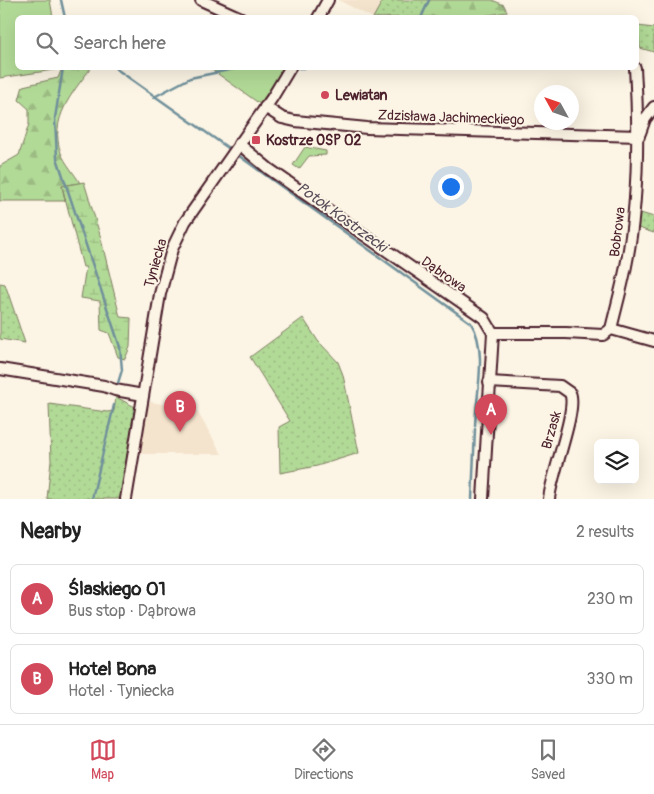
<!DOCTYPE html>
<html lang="en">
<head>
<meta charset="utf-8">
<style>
  :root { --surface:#fff; --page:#f6f6f6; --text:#222; --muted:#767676; --line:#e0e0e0; --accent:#d1495b }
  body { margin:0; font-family:Pangolin,sans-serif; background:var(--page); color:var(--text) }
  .controls { position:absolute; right:15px; bottom:15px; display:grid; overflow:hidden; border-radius:8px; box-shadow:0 5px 20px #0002 }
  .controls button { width:45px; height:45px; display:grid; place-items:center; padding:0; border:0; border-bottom:1px solid var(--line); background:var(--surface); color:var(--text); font:25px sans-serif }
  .compass { position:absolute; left:534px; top:85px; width:45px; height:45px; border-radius:50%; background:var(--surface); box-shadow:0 5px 20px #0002; rotate:310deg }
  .you { position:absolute; left:450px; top:186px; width:18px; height:18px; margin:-12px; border:4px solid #fff; border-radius:50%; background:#1a73e8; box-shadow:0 0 0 8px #1a73e833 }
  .badge { display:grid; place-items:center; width:32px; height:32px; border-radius:50%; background:var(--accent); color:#fff; font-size:16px; font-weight:700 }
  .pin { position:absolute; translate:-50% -41px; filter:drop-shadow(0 1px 2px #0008) }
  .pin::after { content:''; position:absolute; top:26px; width:18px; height:15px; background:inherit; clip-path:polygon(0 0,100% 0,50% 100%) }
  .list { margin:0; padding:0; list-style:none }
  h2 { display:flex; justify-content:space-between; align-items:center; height:65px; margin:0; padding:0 20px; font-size:21px }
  h2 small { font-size:16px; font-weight:400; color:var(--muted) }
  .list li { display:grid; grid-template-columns:32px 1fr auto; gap:15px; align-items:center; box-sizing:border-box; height:70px; margin:0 10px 10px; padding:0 10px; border:1px solid var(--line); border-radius:8px }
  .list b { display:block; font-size:19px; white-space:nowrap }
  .list p { margin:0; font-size:16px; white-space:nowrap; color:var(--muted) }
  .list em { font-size:16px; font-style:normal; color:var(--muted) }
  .icon { flex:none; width:28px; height:28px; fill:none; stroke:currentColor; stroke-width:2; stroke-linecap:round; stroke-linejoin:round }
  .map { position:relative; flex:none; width:654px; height:499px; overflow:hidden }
  .search { position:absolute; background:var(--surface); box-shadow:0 5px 20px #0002; left:15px; right:15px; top:15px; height:55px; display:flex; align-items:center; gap:12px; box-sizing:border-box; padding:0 18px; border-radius:8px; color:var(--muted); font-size:19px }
  .sheet { height:225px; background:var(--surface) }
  nav { display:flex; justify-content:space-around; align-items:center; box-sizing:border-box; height:70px; border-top:1px solid var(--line); background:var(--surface); font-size:14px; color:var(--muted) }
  nav a { display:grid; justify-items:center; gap:2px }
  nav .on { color:var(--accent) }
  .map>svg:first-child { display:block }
</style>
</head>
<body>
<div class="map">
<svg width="654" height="499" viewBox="0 0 654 499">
  <defs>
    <pattern id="grass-dots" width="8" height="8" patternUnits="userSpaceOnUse" patternTransform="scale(1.25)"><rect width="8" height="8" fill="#b2da97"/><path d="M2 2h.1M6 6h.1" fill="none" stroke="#9bbb82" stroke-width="1.8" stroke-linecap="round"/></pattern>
    <pattern id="forest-firs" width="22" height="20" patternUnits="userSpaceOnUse" patternTransform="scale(1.25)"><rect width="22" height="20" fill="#b2da97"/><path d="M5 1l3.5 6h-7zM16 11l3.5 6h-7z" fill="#9bbb82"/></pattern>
    <pattern id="wetland-marsh" width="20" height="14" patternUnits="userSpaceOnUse" patternTransform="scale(1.25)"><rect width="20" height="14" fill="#b2da97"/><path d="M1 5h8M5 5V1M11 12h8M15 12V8" fill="none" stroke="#9bbb82"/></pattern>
  </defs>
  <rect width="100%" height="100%" fill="#fcf5e5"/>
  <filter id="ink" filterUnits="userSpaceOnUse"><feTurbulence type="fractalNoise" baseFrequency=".02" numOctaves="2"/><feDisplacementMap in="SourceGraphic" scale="10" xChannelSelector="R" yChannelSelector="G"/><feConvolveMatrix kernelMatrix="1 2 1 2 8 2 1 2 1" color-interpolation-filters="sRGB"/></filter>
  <g filter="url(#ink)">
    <!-- built -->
    <g fill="#f5e4cd">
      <path d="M338,0H383L373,18Z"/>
      <path d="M147,401L197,411L222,454H138Z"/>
    </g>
    <!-- grass -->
    <g fill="url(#grass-dots)" stroke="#7e7c61">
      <path d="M383,0H430L421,17L373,18Z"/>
      <path d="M638,26L654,28V52L640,48Z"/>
      <path d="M637,212L654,217V233L635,227Z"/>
      <path d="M0,283L5,284L25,343L0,339Z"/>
      <path d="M303,318L318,341L338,362L343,375L359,453L317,466L280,473L279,427L290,421L250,357Z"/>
      <path d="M116,397L135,407L120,499H47L51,461L49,404L107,412L114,411Z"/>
    </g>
    <!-- forest -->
    <g fill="url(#forest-firs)" stroke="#7e7c61">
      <path d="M430,0H492L504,5L507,12L477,17H421Z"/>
      <path d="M62,68H91C72,93 49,119 61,153C65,163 74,173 80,183L62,186L65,201H0V166L19,155L29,124V109L19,100L23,86L58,78Z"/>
    </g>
    <!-- wetland -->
    <path fill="url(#wetland-marsh)" stroke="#7e7c61" d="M84,182L100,235L120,317L131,318L130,347L125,359L118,357L109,333L101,330L100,301L81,298L86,267H83L62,186Z"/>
    <!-- park -->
    <g fill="#b2da97" stroke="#7e7c61">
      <path d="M0,0H50L53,17L18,18V68L60,69L0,78Z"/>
      <path d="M212,68H284L260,104L211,69Z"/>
      <path d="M305,147L326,151V155L309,156L299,169L293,165Z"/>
    </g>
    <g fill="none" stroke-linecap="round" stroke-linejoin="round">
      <!-- stream -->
      <g stroke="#70909b" stroke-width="2.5">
        <path d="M61,0L65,18"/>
        <path d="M421,18L429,0"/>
        <path d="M63,68L55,118L57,158L120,347L122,370L118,383"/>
        <path d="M115,68L231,150"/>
        <path d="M299,68H304"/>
        <path d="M154,97L190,78L239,68"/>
        <path d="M235,153L471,323C488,350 476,395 475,426"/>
        <path d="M92,499L114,405"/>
        <path d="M472,499L475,429"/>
      </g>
      <!-- minor casing -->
      <g stroke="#4a1f2b" stroke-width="14">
        <g id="minor">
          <path d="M201,0L241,18"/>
          <path d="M318,18L328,0"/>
          <path d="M265,107L282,118L295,121L367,128L639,136"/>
          <path d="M640,133L645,119L654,107"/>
          <path d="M239,144L269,169L484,318L493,333L483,499"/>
          <path d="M611,329C616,308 622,287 626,266C639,201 639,133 635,68"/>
          <path d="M493,333H566L603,335L611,329L654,341"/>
          <path d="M0,369L104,386L115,390L143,395"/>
          <path d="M489,382L560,386L570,393C578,409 551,475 549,499"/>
          <path d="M126,499L160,294L172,249L185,222L272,98L290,68"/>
        </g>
      </g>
      <!-- minor -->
      <use href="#minor" stroke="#fcf5e5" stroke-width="10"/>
    </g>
  </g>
  <!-- markers -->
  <g fill="#d1495b" stroke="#fcf5e5" stroke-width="2">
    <circle cx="325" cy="95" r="5"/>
    <rect x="251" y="135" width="10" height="10" rx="2.5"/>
  </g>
  <g text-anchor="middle" stroke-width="4" stroke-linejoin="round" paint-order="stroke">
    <!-- poi labels -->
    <g font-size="14" font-weight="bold" fill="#4a1f2b" stroke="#fcf5e5" text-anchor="start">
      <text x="335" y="100">Lewiatan</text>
      <text x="266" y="145">Kostrze OSP 02</text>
    </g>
    <!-- street labels -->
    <g font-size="14" fill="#4a1f2b" stroke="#fcf5e5">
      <text transform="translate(451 117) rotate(2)" y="5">Zdzisława Jachimeckiego</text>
      <text transform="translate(617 232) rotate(-83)" y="5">Bobrowa</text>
      <text transform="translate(155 263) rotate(-74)" y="5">Tyniecka</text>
      <text transform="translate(444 274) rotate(35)" y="5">Dąbrowa</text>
      <text transform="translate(551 430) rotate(-74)" y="5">Brzask</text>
    </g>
    <!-- water labels -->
    <g font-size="15" font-style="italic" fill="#5a4e5a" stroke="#fcf5e5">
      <text transform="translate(342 217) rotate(36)" y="5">Potok Kostrzecki</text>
    </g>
  </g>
</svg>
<div class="controls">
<button><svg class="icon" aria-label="layers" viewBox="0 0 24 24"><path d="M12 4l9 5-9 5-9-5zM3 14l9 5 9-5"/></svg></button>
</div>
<svg class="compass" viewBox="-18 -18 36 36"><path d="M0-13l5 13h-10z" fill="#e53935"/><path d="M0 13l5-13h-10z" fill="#767676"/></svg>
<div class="you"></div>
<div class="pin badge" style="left:491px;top:435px">A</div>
<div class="pin badge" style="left:180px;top:432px">B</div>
<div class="search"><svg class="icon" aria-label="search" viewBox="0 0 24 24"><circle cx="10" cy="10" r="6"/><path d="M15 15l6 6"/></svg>Search here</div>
</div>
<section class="sheet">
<h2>Nearby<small>2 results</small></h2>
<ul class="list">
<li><span class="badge">A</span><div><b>Ślaskiego 01</b><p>Bus stop · Dąbrowa</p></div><em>230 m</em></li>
<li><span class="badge">B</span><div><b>Hotel Bona</b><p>Hotel · Tyniecka</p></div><em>330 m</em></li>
</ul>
</section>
<nav>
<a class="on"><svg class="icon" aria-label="map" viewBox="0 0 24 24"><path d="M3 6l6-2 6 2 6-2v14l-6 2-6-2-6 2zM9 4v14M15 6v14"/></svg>Map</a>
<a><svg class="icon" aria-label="directions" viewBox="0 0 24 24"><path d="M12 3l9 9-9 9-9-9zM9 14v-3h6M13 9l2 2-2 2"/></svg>Directions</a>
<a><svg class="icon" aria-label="saved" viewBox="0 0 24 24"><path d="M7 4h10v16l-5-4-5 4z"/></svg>Saved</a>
</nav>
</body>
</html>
